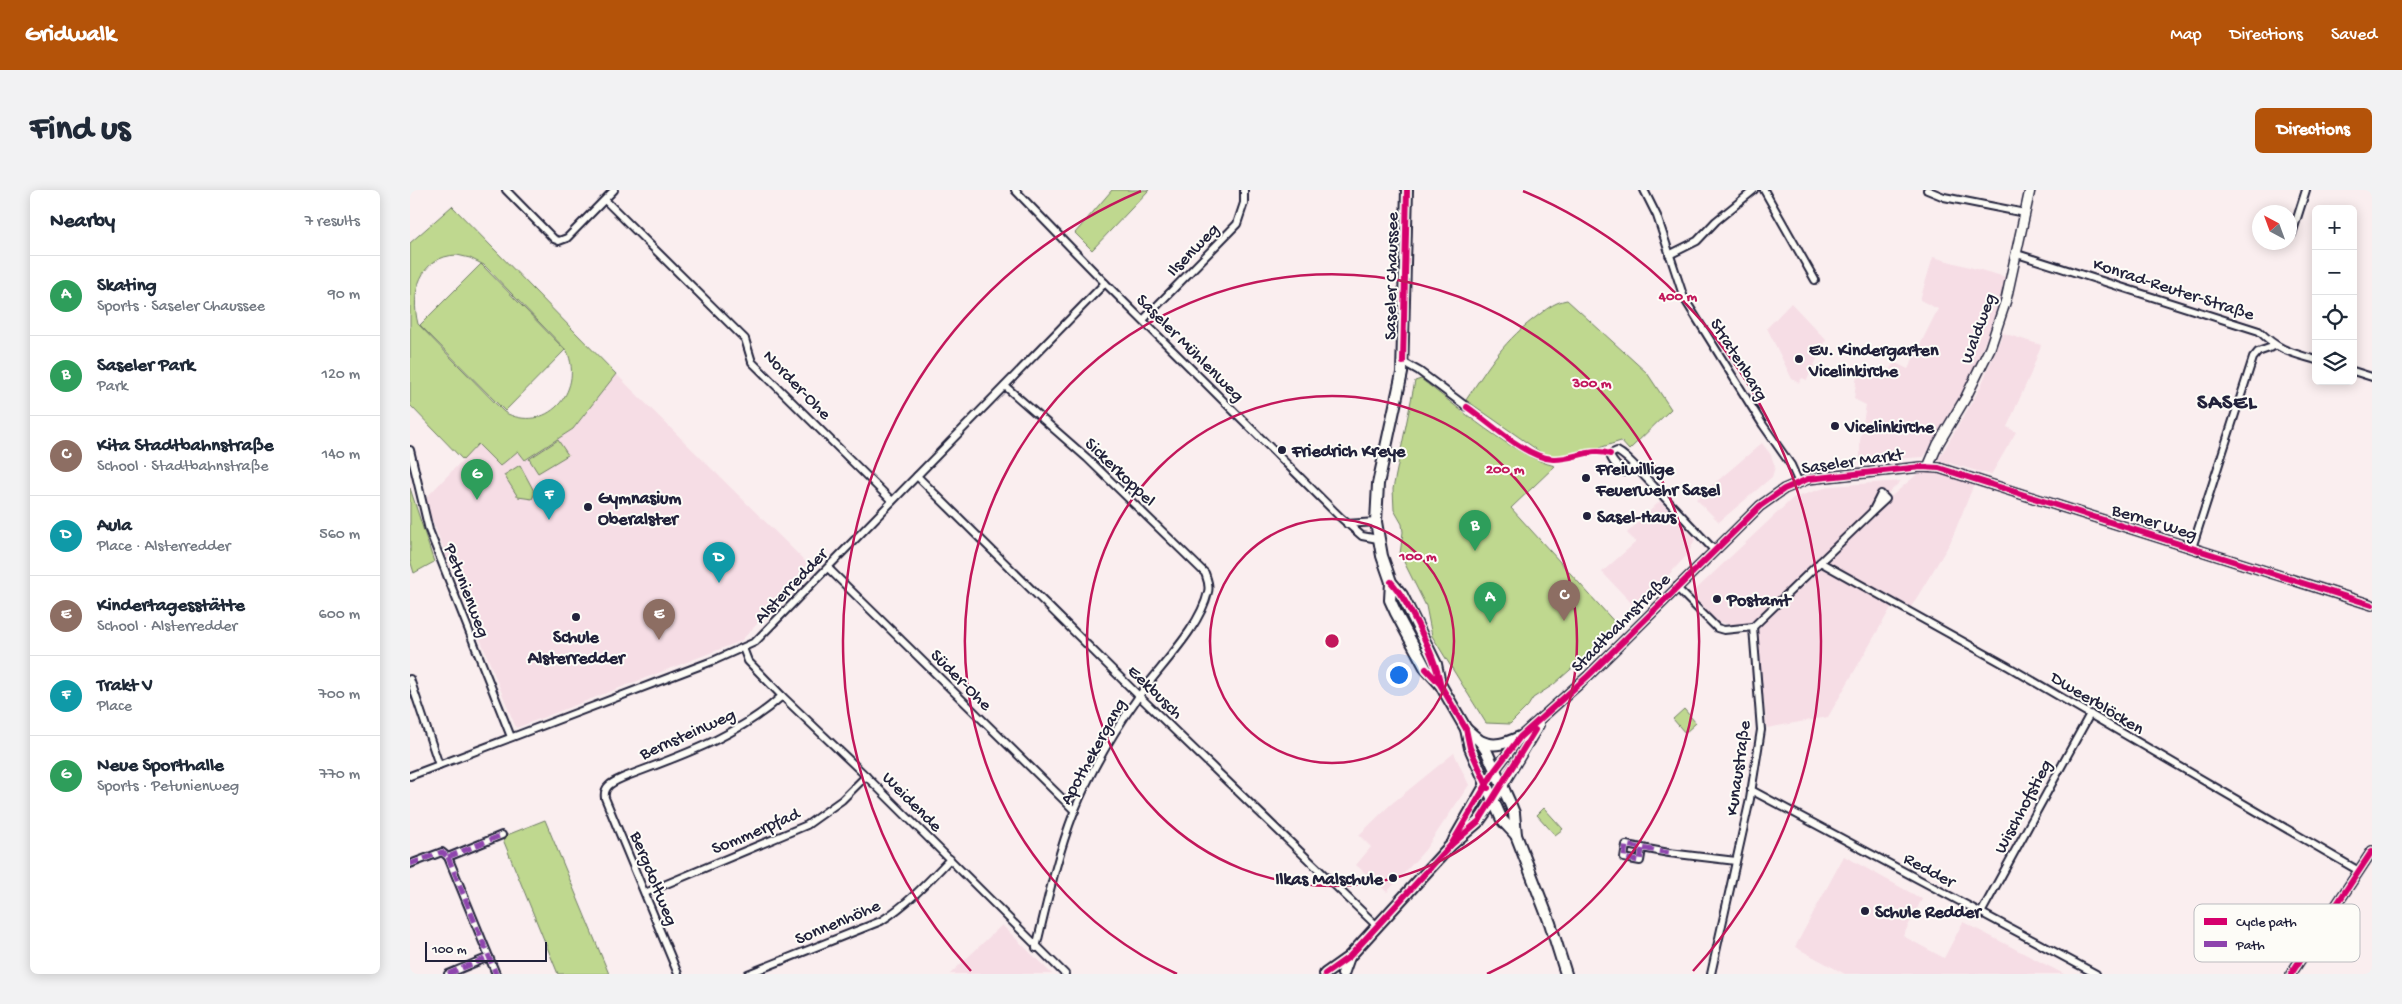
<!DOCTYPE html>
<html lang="en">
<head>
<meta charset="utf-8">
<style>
  :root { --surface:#fff; --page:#f2f2f3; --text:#1f2937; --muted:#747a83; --line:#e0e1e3; --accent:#b45309 }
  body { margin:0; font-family:"Gochi Hand",sans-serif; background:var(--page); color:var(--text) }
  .controls { position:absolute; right:15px; top:15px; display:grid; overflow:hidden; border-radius:8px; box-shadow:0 2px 12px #0003 }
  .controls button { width:45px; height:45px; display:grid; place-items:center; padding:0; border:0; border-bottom:1px solid var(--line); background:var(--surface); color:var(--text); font:25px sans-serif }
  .compass { position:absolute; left:1842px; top:15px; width:45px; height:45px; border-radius:50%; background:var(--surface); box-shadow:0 2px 12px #0003; rotate:319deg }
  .scale { position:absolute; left:15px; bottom:12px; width:122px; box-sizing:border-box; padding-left:5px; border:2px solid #22223b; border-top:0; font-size:14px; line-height:18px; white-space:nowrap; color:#22223b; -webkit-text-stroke:4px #fdfcf7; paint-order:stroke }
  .you { position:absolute; left:988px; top:484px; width:18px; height:18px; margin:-12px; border:4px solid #fff; border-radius:50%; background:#1a73e8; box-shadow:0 0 0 8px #1a73e833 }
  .badge { display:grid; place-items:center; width:32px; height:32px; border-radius:50%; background:var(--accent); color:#fff; font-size:16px; font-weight:700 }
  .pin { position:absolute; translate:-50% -41px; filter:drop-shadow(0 1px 2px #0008) }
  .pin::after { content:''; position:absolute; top:26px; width:18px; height:15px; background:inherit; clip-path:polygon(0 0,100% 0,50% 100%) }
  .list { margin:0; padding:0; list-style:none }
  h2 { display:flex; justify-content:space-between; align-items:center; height:65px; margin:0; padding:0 20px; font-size:21px }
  h2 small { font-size:16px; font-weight:400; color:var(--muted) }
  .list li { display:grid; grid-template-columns:32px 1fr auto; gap:15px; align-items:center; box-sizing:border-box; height:80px; padding:0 20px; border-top:1px solid var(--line) }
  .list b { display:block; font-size:19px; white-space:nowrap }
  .list p { margin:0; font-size:16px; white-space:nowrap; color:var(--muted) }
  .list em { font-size:16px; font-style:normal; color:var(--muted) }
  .icon { flex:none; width:28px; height:28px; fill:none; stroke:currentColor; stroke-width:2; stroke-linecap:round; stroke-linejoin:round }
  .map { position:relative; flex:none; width:1962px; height:784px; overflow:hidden; border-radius:8px }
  header { display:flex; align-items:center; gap:30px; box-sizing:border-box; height:70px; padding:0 25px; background:var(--accent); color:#fff }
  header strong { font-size:24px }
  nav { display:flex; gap:28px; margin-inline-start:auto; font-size:18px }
  .intro { display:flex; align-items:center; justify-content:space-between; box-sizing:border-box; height:120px; padding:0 30px }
  h1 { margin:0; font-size:35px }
  .button { padding:12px 22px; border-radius:8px; background:var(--accent); color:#fff; font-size:18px; font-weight:700 }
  main { display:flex; gap:30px; padding:0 30px }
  aside { flex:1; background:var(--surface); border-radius:8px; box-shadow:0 2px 12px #0003 }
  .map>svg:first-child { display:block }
</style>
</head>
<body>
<header>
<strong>Gridwalk</strong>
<nav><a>Map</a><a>Directions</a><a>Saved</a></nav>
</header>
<div class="intro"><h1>Find us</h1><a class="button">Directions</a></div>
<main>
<aside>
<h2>Nearby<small>7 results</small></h2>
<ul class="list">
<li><span class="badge" style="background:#2e9e5b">A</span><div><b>Skating</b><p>Sports · Saseler Chaussee</p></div><em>90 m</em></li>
<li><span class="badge" style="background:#2e9e5b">B</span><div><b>Saseler Park</b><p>Park</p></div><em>120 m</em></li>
<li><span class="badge" style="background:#8d6e63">C</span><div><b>Kita Stadtbahnstraße</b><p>School · Stadtbahnstraße</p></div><em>140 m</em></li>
<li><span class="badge" style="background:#0f9aa8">D</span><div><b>Aula</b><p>Place · Alsterredder</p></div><em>560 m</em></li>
<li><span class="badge" style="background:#8d6e63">E</span><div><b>Kindertagesstätte</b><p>School · Alsterredder</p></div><em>600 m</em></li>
<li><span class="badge" style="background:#0f9aa8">F</span><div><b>Trakt V</b><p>Place</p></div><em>700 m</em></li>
<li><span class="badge" style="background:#2e9e5b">G</span><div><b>Neue Sporthalle</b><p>Sports · Petunienweg</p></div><em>770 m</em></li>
</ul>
</aside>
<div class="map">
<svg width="1962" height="784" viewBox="0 0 1962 784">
  <rect width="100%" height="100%" fill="#faeeef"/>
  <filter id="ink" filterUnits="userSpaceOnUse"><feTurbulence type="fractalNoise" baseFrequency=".02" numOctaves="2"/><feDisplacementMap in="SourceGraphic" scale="10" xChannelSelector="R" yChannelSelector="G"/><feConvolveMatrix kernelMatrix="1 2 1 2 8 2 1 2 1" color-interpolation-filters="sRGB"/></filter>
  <g filter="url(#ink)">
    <!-- built -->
    <g fill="#f6dde5">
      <path d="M1523,67L1596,87L1582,135L1559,190L1514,267L1450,271V251L1456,215L1444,209L1448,176L1474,190L1484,172L1498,179L1528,119L1510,110Z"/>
      <path d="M1381,113L1416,150L1397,190L1392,188L1389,193L1382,189L1357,138Z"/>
      <path d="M1593,143L1631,155L1621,183L1597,237L1606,242L1581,285L1528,270L1570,198Z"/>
      <path d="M206,184L401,377L331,451L106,538L14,310L68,254L108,261L115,270L163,239Z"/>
      <path d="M1352,253L1361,265L1365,277L1362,287L1309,332L1286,309Z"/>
      <path d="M1513,279H1521L1565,292L1540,353L1501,417L1413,372L1476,311Z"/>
      <path d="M1491,291L1343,434L1323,436L1306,431L1280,405L1383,308L1421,296Z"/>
      <path d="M1250,311L1285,349L1278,364L1227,419L1192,382L1226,352L1217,343Z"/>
      <path d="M1410,375L1482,416L1418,527L1357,538L1346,437Z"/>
      <path d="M1044,563L1059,595L1015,660L977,702L946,675L961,657L949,645L980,615Z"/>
      <path d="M1434,666L1512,709L1493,746L1534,768L1553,732L1654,784H1435L1385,757Z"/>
      <path d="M592,735L642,784H540Z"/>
    </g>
    <!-- green -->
    <g fill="#bfd88f" stroke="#707d65" fill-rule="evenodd">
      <path d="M702,0H739L682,60L665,43Z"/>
      <path d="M42,16L206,184L163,239L115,270L108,261L90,276L68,254L53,270L0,215V53ZM47,65L60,68L74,75L157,161C175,202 135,245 94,222L8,134C0,103 10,66 47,65Z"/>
      <path d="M71,74L155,160L95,221L10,135Z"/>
      <path d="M1157,110L1237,183L1261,219L1219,260L1211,251C1186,259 1162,267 1136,266L1056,210C1081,173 1093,151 1130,124C1139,117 1146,112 1157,110Z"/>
      <path d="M1011,189C1045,215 1105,267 1145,276L1101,318L1209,437L1143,495L1123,508L1118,516L1100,534L1076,533L1022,446L1016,416L990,364L993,342L992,334L984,320L983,299L1005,191Z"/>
      <path d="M148,250L158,265L128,283L119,269Z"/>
      <path d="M110,275L125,303L122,309L108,307L94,285Z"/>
      <path d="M0,298L24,372L4,383L0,370Z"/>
      <path d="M1274,519L1286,533L1275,543L1263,529Z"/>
      <path d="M1134,618L1153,639L1145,645L1127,625Z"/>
      <path d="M135,630L199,784H148L92,647Z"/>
    </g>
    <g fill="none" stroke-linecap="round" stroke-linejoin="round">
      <!-- street casing -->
      <g stroke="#22223b" stroke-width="10">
        <g id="street">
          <path d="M96,0L144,49L149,51L157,48L204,0"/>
          <path d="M605,0L695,93L930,327L952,346L968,349"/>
          <path d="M1234,0L1247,26L1274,108L1353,235L1381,275L1389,293"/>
          <path d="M1354,0L1405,90"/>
          <path d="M1517,0L1534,7L1615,23"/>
          <path d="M195,10L335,149L342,172L482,311"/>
          <path d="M1882,44L1896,0"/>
          <path d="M1607,64L1849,141C1870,161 1879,162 1906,170"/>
          <path d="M1259,65L1287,51L1306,31L1344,0"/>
          <path d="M733,130L827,34L834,13V0"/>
          <path d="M993,172L1009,181L1057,217"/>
          <path d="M1943,181L1962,187"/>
          <path d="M595,196L677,268L795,383C797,389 800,395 798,402C790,438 750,476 729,506C704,541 680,582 664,622C647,666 637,712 626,758"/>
          <path d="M0,260L19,340L101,547"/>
          <path d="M1224,276L1215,282C1209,279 1201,271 1200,264L1207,261C1219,267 1228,280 1238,290C1260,313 1282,337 1304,360"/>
          <path d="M507,286L729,506L967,736"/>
          <path d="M937,334L966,332"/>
          <path d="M1782,358L1843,168L1848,162L1865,156"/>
          <path d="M1410,372L1599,477L1949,681"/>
          <path d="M418,378L665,621"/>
          <path d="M1266,397L1307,438L1314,440L1343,437"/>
          <path d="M1343,437L1462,322L1471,304L1476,309L1462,322"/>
          <path d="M333,458L338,471L372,506L456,586L655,784"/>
          <path d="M0,489L29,575"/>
          <path d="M0,586L305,470L345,452L695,93"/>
          <path d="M1341,600L1686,784"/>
          <path d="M1232,659L1230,671L1214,668L1216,655L1259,663L1326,671"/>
          <path d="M38,667L86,784"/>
          <path d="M38,667L92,645"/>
          <path d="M0,674L32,662L38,667"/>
          <path d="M235,703L397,635L432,610L456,586"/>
          <path d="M1571,723L1680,524"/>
          <path d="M38,784L79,767"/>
          <path d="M268,784L195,608C193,596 203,592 212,588C269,566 326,548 372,506"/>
          <path d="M338,784L471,731C498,714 518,692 540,669"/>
          <path d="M1301,784L1340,609L1351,540L1343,437"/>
        </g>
      </g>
      <!-- secondary casing -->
      <g stroke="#22223b" stroke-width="12">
        <g id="secondary">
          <path d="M1518,277L1528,254L1556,207L1580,158L1596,110L1620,0"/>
          <path d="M1085,580L1110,547L1178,486L1350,316L1374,299L1398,289L1511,277L1529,278L1962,415"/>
          <path d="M1084,610L1129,535"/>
          <path d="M1881,784L1962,661"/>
        </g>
      </g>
      <!-- primary casing -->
      <g stroke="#22223b" stroke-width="14">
        <g id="primary">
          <path d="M997,0L992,183L968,294L966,332L972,366L981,392L992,405L1026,474L1030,494"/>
          <path d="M981,392L980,410L986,423L1016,479L1030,494L1056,539L1060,558L1092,630L1106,645"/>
          <path d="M1056,539L1070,551L1076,560L1099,611L1104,623L1106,645L1140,733L1156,784"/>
          <path d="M1070,551C1084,558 1096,553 1110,547"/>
          <path d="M1044,650L1079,589"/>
          <path d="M915,784L939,767L1041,655L1069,631L1084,610"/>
          <path d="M933,784L939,767"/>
        </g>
      </g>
      <!-- street -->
      <use href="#street" stroke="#fdfcf7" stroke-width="6"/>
      <!-- secondary -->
      <use href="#secondary" stroke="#fdfcf7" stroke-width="9"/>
      <!-- primary -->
      <use href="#primary" stroke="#fdfcf7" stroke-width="10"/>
      <!-- quiet -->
      <g stroke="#8e44ad" stroke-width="5" stroke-dasharray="10 5" stroke-linecap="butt">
        <path d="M1232,659L1230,671L1214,668L1216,655L1259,663"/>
        <path d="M38,667L86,784"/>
        <path d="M38,667L92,645"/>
        <path d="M0,674L32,662L38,667"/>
        <path d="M38,784L79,767"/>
      </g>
      <!-- cycleway casing -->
      <g stroke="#fdfcf7" stroke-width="9">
        <g id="cycleway">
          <path d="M993,172L997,0"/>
          <path d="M1057,217C1079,232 1116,268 1143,269C1163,270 1181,257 1200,264"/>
          <path d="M981,392C999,412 1024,465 1030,492"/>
          <path d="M1016,479L1030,494L1056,539L1060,558L1078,598"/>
          <path d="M1041,655L1085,580L1110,547L1178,486L1350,316L1374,299L1398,289L1511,277L1529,278L1962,415"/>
          <path d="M915,784L939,767L1041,655L1069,631L1125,540"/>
          <path d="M1881,784L1962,661"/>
        </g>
      </g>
      <!-- cycleway -->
      <use href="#cycleway" stroke="#d6006c" stroke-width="6"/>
    </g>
  </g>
  <!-- distance rings -->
  <g fill="none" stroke="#c2185b" stroke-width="2.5">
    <circle cx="922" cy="451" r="122"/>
    <circle cx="922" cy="451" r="245"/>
    <path d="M767 784A367 367 0 1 1 1077 784"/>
    <path d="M561 781A489 489 0 0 1 731 1M1113 1A489 489 0 0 1 1283 781"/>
  </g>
  <!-- markers -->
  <g fill="#22223b" stroke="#fdfcf7" stroke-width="2">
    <circle cx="1389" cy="169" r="5"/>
    <circle cx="1425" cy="236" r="5"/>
    <circle cx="872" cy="260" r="5"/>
    <circle cx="1176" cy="288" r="5"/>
    <circle cx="178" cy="317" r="5"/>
    <circle cx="1177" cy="326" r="5"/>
    <circle cx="1307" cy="409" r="5"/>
    <circle cx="166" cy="427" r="5"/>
    <circle cx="983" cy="688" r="5"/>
    <circle cx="1455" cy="721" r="5"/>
  </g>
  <g text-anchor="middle" stroke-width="4" stroke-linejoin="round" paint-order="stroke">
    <!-- street labels -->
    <g font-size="18" fill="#22223b" stroke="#fdfcf7">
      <text transform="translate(782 59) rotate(-46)" y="6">Ilsenweg</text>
      <text transform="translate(980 86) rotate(-89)" y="6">Saseler Chaussee</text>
      <text transform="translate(1764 98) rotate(18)" y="6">Konrad-Reuter-Straße</text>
      <text transform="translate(1567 138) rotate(-70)" y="6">Waldweg</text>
      <text transform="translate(781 157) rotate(45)" y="6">Saseler Mühlenweg</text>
      <text transform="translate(1330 169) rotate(58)" y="6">Stratenbarg</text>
      <text transform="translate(388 194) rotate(46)" y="6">Norder-Ohe</text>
      <text transform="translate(1442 270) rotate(-8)" y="6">Saseler Markt</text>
      <text transform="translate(711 281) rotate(44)" y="6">Sickerkoppel</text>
      <text transform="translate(1745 331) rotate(17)" y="6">Berner Weg</text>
      <text transform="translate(380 395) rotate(-46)" y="6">Alsterredder</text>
      <text transform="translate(58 400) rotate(69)" y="6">Petunienweg</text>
      <text transform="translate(1210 432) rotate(-45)" y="6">Stadtbahnstraße</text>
      <text transform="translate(552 489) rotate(45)" y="6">Süder-Ohe</text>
      <text transform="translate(746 501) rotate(44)" y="6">Eekbusch</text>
      <text transform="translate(1688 512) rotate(31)" y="6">Dweerblöcken</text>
      <text transform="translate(277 543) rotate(-24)" y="6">Bernsteinweg</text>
      <text transform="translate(682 561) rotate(-61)" y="6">Apothekergang</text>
      <text transform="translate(1327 578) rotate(-82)" y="6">Kunaustraße</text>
      <text transform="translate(503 611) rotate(45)" y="6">Weidende</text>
      <text transform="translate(1612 616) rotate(-62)" y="6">Wischhofstieg</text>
      <text transform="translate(345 640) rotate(-23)" y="6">Sommerpfad</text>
      <text transform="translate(1520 679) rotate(28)" y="6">Redder</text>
      <text transform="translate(245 688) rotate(68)" y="6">Bergdoltweg</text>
      <text transform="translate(427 731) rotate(-23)" y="6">Sonnenhöhe</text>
    </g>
    <!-- poi labels -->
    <g font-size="18" font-weight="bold" fill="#22223b" stroke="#fdfcf7" text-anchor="start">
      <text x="1399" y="165">Ev. Kindergarten<tspan x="1399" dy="21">Vicelinkirche</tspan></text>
      <text x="1435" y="242">Vicelinkirche</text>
      <text x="882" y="266">Friedrich Kreye</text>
      <text x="1186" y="284">Freiwillige<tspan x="1186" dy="21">Feuerwehr Sasel</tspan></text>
      <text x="188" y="313">Gymnasium<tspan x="188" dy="21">Oberalster</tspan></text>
      <text x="1187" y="332">Sasel-Haus</text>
      <text x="1317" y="415">Postamt</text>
      <text x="166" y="452" text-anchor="middle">Schule<tspan x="166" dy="21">Alsterredder</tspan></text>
      <text x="973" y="694" text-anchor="end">Ilkas Malschule</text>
      <text x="1465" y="727">Schule Redder</text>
    </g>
    <!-- district labels -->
    <g font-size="22" font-weight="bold" letter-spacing="1" fill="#22223b" stroke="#fdfcf7">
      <text x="1817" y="218">SASEL</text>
    </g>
  </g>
  <!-- legend -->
  <rect x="1784" y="714" width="166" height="58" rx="8" fill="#fdfcf7" stroke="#bbbbbf" stroke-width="1"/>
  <rect x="1794" y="728" width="23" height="7" fill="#d6006c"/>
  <rect x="1794" y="751" width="23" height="6" fill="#8e44ad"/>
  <g font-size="14" fill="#22223b">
    <text x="1826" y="736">Cycle path</text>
    <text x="1826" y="759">Path</text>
  </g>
  <circle cx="922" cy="451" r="8" fill="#c2185b" stroke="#fdfcf7" stroke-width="2.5"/>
  <g font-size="15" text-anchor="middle" font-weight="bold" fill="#c2185b" stroke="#fdfcf7" stroke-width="4" stroke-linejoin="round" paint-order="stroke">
    <text x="1268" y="110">400 m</text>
    <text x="1182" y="197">300 m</text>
    <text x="1095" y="283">200 m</text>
    <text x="1008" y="370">100 m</text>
  </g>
</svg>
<div class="controls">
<button>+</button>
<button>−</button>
<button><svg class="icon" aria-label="locate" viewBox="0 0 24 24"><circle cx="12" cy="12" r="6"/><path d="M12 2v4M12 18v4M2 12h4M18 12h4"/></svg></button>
<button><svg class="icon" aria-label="layers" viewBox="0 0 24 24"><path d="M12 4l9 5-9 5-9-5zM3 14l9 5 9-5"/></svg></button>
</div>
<svg class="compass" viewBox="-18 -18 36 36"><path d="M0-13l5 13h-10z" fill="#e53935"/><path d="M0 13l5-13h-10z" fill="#747a83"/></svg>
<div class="scale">100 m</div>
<div class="you"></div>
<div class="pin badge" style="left:1080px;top:433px;background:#2e9e5b">A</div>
<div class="pin badge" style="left:1065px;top:361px;background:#2e9e5b">B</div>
<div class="pin badge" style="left:1154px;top:431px;background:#8d6e63">C</div>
<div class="pin badge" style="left:309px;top:393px;background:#0f9aa8">D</div>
<div class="pin badge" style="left:249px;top:450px;background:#8d6e63">E</div>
<div class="pin badge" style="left:139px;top:330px;background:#0f9aa8">F</div>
<div class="pin badge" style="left:67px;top:310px;background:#2e9e5b">G</div>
</div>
</main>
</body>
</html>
